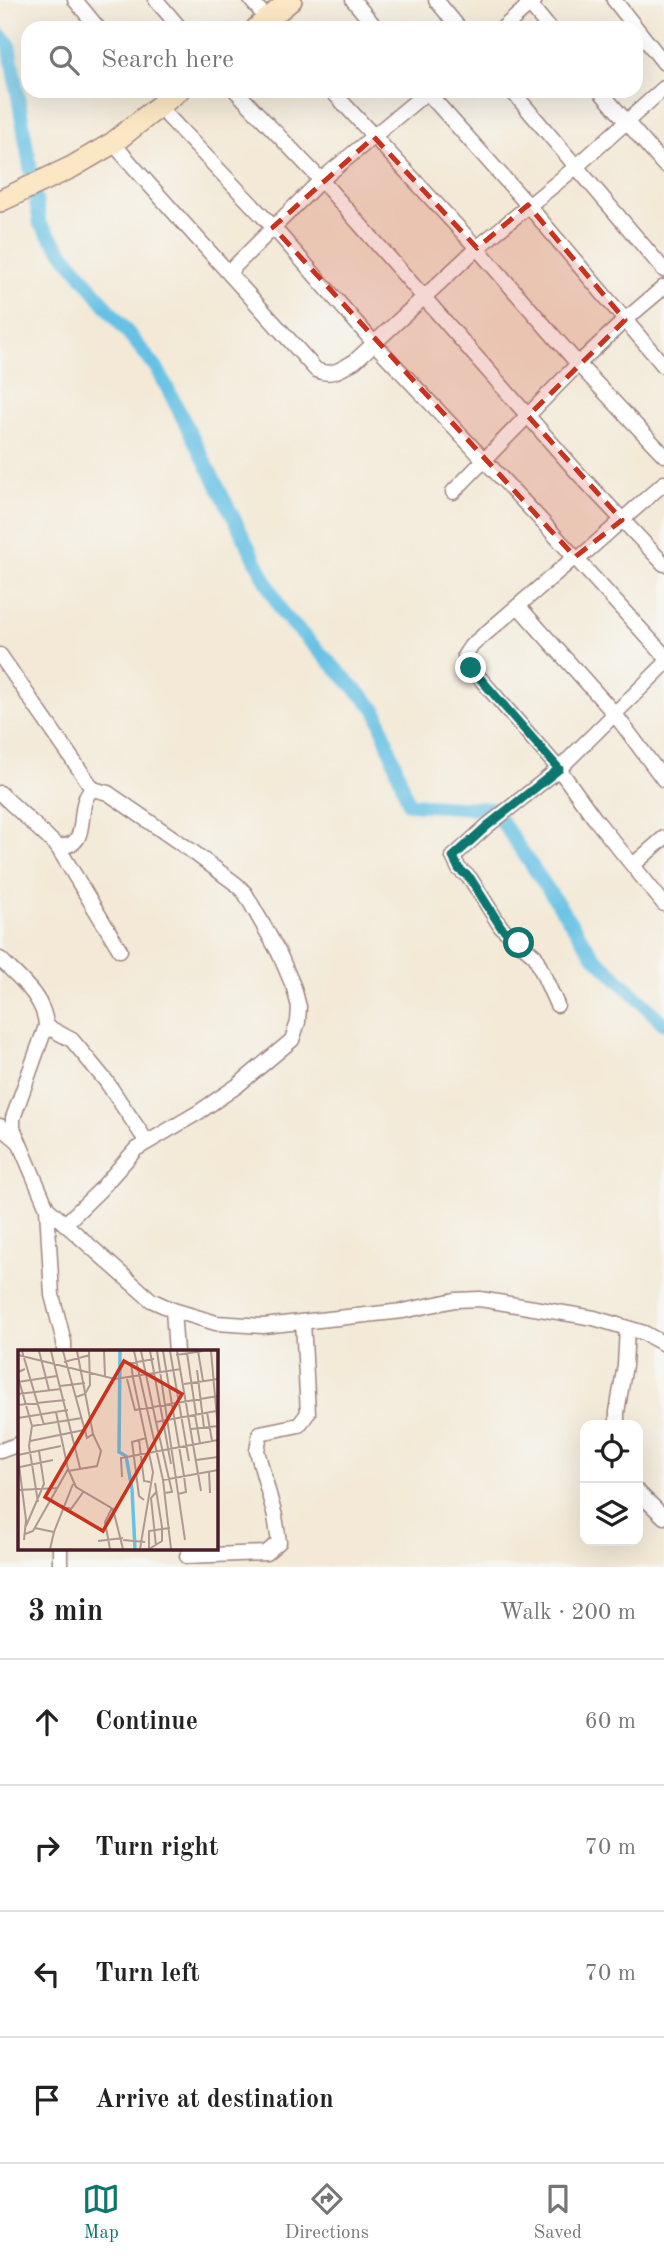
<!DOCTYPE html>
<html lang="en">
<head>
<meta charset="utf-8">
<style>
  :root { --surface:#fff; --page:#f6f6f6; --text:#222; --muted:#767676; --line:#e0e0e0; --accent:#0f766e }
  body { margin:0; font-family:"Old Standard TT",serif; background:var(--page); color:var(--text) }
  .controls { position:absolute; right:21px; bottom:21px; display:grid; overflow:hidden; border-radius:14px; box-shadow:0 7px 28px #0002 }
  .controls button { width:63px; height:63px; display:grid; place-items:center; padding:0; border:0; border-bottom:2px solid var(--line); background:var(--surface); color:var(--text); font:35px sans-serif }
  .stop { position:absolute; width:21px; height:21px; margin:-16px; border:5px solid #0f766e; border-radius:50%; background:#fff }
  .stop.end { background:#0f766e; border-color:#fff; box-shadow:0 2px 7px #0008 }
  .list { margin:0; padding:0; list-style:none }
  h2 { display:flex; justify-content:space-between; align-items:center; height:91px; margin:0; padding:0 28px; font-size:30px }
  h2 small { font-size:23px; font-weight:400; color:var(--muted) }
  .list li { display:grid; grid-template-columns:46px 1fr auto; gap:21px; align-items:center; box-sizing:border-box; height:126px; padding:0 28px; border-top:2px solid var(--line) }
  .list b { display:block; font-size:26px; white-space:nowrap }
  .list em { font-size:23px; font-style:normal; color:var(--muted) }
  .icon { flex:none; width:38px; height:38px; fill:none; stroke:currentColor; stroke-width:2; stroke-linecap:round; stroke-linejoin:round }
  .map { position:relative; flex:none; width:664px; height:1567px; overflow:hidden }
  .search { position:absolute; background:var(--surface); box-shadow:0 7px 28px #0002; left:21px; right:21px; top:21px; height:77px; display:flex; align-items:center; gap:18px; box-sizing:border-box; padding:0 24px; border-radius:21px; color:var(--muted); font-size:26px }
  .sheet { height:595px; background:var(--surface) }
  nav { display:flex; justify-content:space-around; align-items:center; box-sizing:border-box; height:98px; border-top:2px solid var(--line); background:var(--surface); font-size:19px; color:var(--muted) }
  nav a { display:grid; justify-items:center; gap:4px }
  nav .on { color:var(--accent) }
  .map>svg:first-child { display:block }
</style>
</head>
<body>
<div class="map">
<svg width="664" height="1567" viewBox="0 0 664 1567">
  <rect width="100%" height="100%" fill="#f6f6f2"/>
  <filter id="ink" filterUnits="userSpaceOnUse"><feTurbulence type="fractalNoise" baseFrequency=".0143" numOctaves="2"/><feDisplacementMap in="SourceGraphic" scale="14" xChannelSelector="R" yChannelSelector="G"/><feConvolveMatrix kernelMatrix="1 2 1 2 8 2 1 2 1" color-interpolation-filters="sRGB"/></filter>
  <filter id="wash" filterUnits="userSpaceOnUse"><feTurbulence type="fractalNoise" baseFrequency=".00686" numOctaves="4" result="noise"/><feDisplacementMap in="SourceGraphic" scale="28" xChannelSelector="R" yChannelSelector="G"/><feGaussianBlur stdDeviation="1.57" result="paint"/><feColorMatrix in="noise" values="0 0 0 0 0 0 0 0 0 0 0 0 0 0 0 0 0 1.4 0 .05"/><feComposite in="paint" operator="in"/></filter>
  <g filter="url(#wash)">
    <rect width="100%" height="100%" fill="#f3e9d6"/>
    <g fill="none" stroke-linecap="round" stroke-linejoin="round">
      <!-- canal -->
      <path stroke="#66c1e4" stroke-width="14" d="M0,35L9,44L40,224L158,370L283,614L376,710L409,804L493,809L593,955L664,1024"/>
    </g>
  </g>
  <g filter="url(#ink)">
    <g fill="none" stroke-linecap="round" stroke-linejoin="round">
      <!-- street casing -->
      <g stroke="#9e8480" stroke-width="17">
        <g id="street">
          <path d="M75,0L98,28"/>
          <path d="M156,0L180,28"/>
          <path d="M251,0L275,28"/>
          <path d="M353,0L376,28"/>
          <path d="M436,0L459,28"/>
          <path d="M526,0L549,28"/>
          <path d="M614,0L664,63"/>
          <path d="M503,28L535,0"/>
          <path d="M236,91L321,180L577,472L664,564"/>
          <path d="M332,91L477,248L578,364L453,492"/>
          <path d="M426,91L528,205L664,366"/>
          <path d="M512,91L664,270"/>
          <path d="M600,91L664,165"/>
          <path d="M159,107L273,227L374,343L539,518L664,655"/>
          <path d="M113,143C179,220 249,294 316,370C332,377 341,369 355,361L477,248L576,167L664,88"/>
          <path d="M229,272L321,180L428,91"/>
          <path d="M664,287L625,320L578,364L664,455"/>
          <path d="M575,557L471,646L465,655L471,668L559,769L595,819L664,904"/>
          <path d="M577,560L664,483"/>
          <path d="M519,607L614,713L664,780"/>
          <path d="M0,655L93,789"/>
          <path d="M0,793L57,846C95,849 72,804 93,789L108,793L193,852L236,884L245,893L279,953L294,988L299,1007L298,1022L292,1040L237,1086L199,1112L136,1149L100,1190L65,1224"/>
          <path d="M57,846L120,950"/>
          <path d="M633,865L664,838"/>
          <path d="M0,959C19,978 45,998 46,1026L13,1118V1128L47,1208L52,1295L64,1342V1352"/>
          <path d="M557,1005L535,956L501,927L470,878L459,869L453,857L487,826L559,769L664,665"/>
          <path d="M46,1026L72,1040L106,1081L147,1142"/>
          <path d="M0,1126L18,1141"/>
          <path d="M47,1208L151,1300L173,1310L216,1323L263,1326L403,1311L455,1300L480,1299L594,1318L644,1333L664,1344"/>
          <path d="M173,1310L176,1352"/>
          <path d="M617,1425V1412L625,1365L627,1328"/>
          <path d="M0,1451L19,1444"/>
          <path d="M638,1492L664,1517"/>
          <path d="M60,1548V1567"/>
          <path d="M187,1556L266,1553L279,1542L275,1516L257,1451L260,1433L299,1425L308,1413L303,1322"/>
        </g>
      </g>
      <!-- secondary casing -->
      <g stroke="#9e8480" stroke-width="24">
        <g id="secondary">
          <path d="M257,28L291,0"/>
          <path d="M0,201L72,167L113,143L178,91"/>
        </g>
      </g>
      <!-- street -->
      <use href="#street" stroke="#fff" stroke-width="14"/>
      <!-- secondary -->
      <use href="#secondary" stroke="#fbe7c3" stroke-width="21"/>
    </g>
  </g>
  <g fill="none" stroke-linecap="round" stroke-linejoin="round" filter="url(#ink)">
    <!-- route -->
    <path stroke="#0f766e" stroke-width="9" d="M471,668L559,769L487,826L453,857L459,869L470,878L501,927L519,943"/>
  </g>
  <!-- marked area -->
  <path fill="#c8321e" fill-opacity="0.2" stroke="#c8321e" stroke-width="5" stroke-dasharray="14 9" stroke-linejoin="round" d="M374,137L477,248L528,205L625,320L528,416L622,520L575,557L273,227Z"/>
  <!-- overview -->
  <g transform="translate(18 1350)">
    <rect width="200" height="200" fill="#f3e9d6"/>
    <path fill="none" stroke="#66c1e4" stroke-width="3.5" d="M102,1L101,102L108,106L114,139L117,199"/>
    <path fill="none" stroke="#af9892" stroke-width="2" d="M4,1L26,75M21,1L31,40M33,1L62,118M45,1L69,88L75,84L83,101L79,116L50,121M59,1L75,84M86,1L87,26M116,1L145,130M123,1L138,72M132,1L153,114M139,1L167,190M145,1L166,126L168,142L160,144M152,1L171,111M159,1L183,141M180,1L185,31M193,1L200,80M169,3L178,64M0,5L97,29L163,19M158,5L185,1M46,12L72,5M7,19L0,22V27L14,76L11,96L20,152M179,20L186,78M115,28L135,122L122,199M115,28L113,13L136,9M109,29L117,60L200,46M0,32L39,26M166,34L200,29M42,36L67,33M0,44L43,39M58,47L67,44L72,35L71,1M0,55L47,50M189,62L194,91M177,65L182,93M0,68L50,60M14,76L64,68M173,79L200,76M121,90L126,131L132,132M12,91L66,80M0,105L43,96M0,107L8,170L6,190M178,110L200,107M2,117L35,110M50,119L58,137L95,159L105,199M191,121L192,143M104,127L103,108L200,90M137,133L144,177V191L131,199V181L144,179L152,178M0,140L40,138M146,143L154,142L138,72L198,61M126,150L121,146L114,92L128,88M44,156L53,159L66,141M8,176L26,134L21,101M17,178L36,182L32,199M36,182L55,134M7,184L15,181L50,119L38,62M105,190L127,192M80,191L105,188M138,196L133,148L139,141M92,199L87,172L94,158M153,199L145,130L200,120"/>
    <path fill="#c8321e" fill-opacity="0.15" stroke="#c8321e" stroke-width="3.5" d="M106,11L164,44L85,181L27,147Z"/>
    <rect width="200" height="200" fill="none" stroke="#4a1f2b" stroke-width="3.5"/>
  </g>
</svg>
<div class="controls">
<button><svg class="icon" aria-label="locate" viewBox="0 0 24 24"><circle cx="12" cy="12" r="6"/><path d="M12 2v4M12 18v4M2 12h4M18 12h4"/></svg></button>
<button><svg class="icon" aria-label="layers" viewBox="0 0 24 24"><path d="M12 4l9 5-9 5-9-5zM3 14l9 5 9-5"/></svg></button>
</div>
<div class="stop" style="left:519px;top:943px"></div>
<div class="stop end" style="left:471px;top:668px"></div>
<div class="search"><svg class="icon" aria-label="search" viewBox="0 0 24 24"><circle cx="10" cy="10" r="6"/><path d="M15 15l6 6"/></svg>Search here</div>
</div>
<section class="sheet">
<h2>3 min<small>Walk · 200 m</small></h2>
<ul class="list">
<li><svg class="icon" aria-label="ahead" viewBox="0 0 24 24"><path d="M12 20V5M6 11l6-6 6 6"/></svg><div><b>Continue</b></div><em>60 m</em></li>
<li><svg class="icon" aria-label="right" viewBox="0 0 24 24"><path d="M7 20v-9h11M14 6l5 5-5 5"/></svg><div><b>Turn right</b></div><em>70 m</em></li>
<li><svg class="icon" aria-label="left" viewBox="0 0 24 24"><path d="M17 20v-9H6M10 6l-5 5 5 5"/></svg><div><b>Turn left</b></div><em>70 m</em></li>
<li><svg class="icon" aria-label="arrive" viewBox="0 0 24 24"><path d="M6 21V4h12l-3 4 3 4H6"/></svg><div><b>Arrive at destination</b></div></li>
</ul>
</section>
<nav>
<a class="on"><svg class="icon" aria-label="map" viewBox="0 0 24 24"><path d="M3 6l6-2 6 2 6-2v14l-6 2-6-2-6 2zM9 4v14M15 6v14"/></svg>Map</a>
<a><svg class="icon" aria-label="directions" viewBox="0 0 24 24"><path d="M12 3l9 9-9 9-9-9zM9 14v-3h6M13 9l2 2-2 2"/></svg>Directions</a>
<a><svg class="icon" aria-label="saved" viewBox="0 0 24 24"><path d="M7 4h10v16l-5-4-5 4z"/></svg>Saved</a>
</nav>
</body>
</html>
